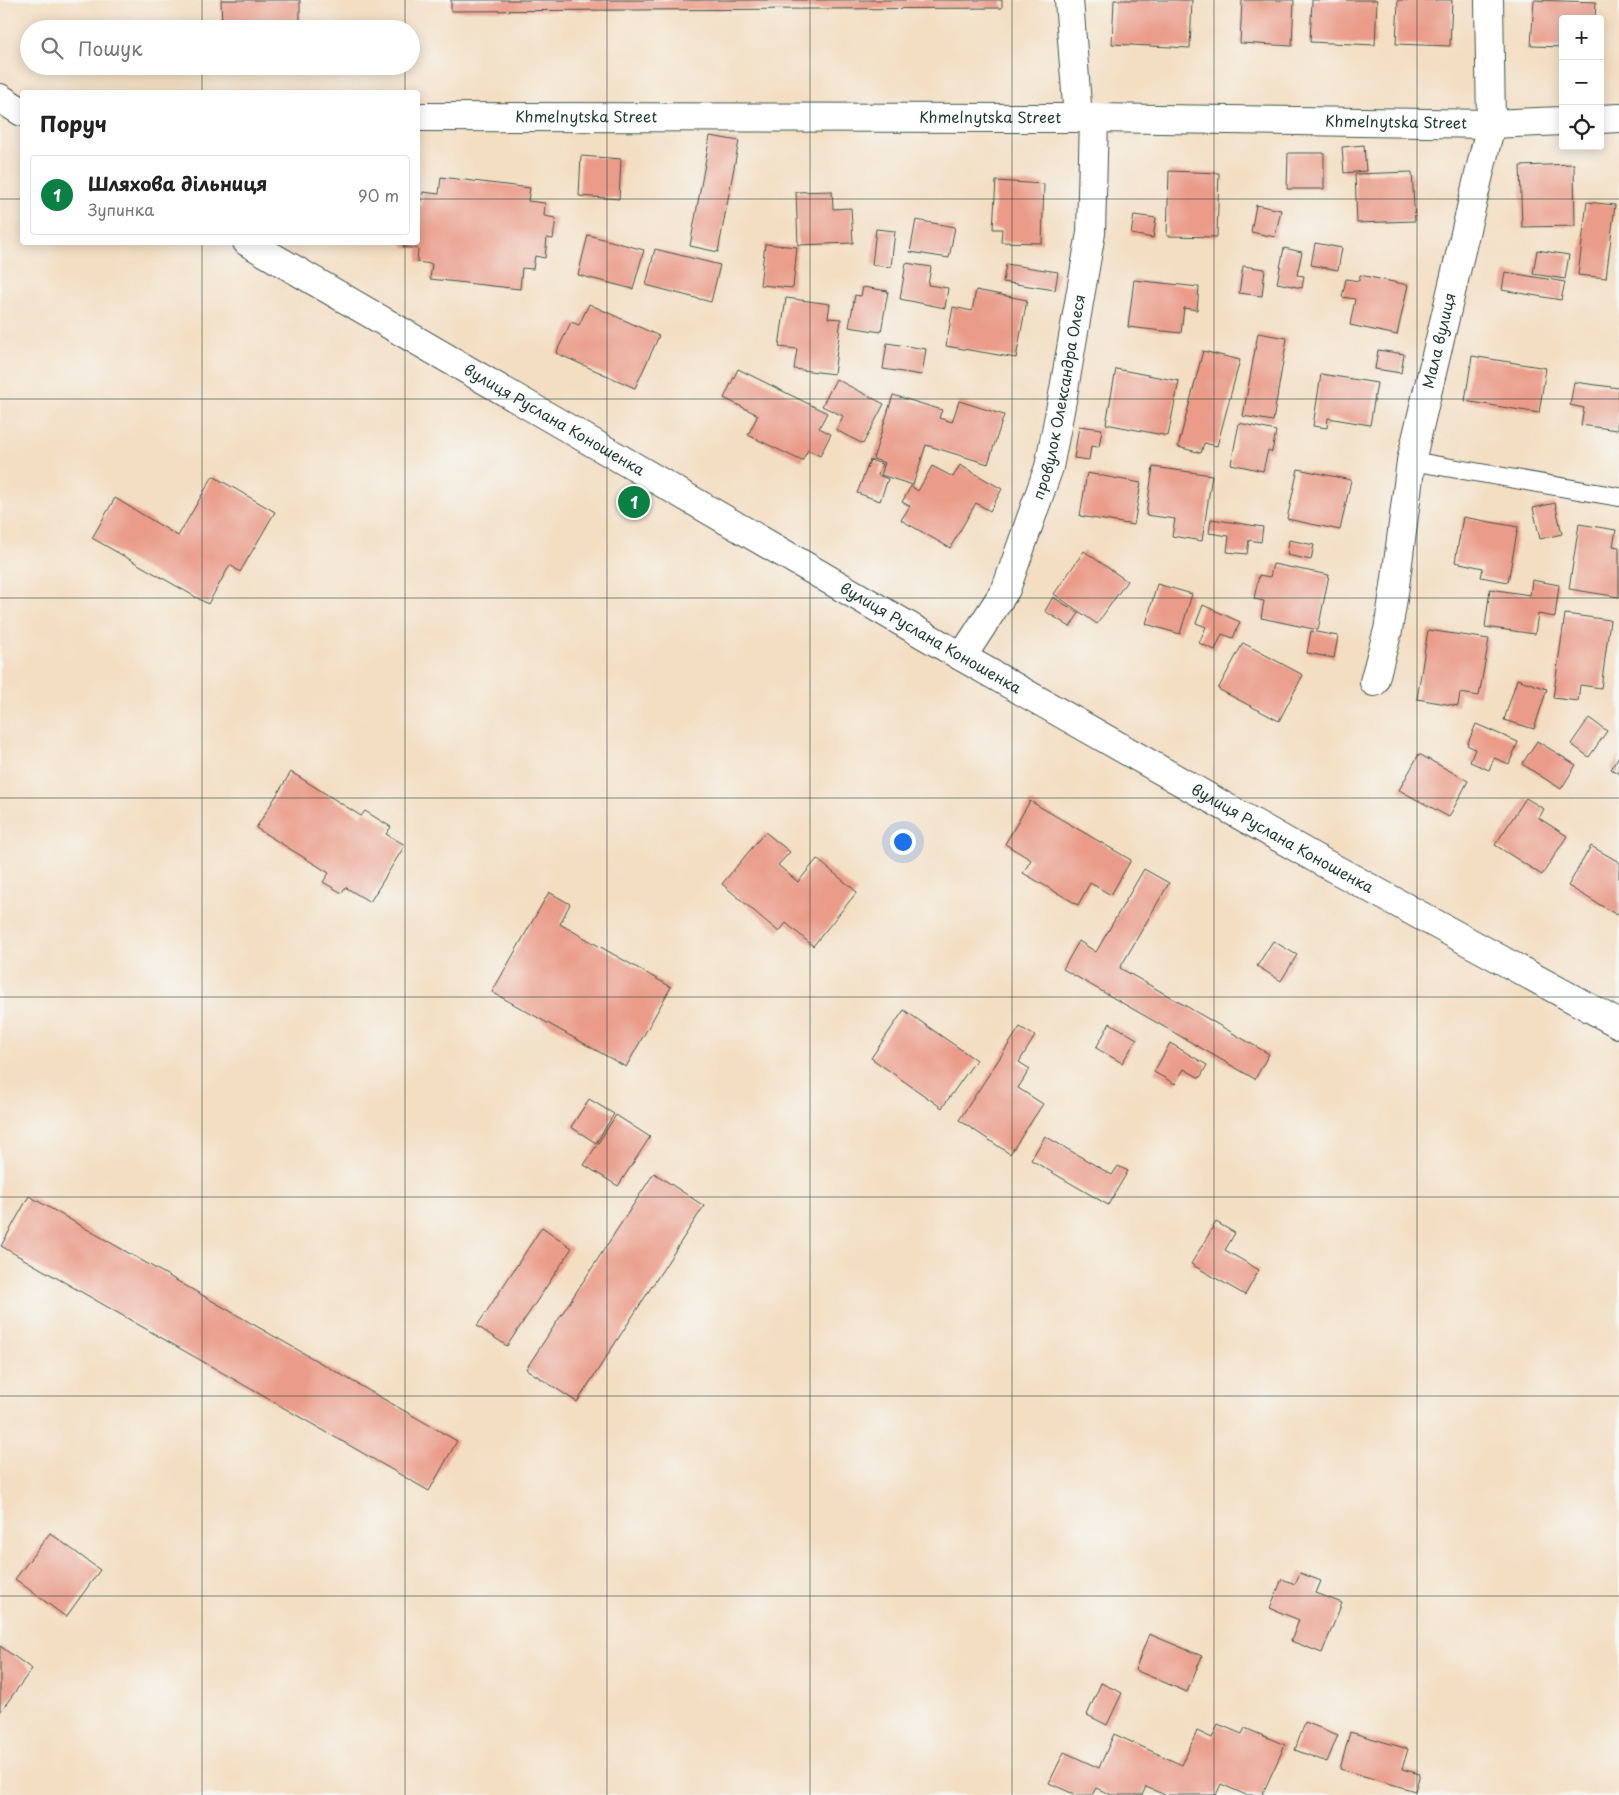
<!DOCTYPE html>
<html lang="uk">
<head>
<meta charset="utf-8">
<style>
  :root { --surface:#fff; --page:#f6f6f6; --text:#222; --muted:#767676; --line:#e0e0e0; --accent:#0b8043 }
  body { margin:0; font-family:"Playpen Sans",sans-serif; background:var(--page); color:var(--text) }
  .controls { position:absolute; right:15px; top:15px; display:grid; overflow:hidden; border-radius:5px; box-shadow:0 2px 12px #0003 }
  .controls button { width:45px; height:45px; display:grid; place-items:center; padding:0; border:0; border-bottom:1px solid var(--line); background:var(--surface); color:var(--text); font:25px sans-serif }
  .you { position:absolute; left:902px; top:841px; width:18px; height:18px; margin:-12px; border:4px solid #fff; border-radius:50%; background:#1a73e8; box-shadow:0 0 0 8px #1a73e833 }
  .badge { display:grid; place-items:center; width:32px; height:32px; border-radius:50%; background:var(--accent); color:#fff; font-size:16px; font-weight:700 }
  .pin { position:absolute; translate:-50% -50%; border:2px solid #fff; box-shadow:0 1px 5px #0006 }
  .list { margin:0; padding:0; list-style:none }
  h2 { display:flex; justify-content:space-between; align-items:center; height:65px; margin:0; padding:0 20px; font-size:21px }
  h2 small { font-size:16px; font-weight:400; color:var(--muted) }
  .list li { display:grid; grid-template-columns:32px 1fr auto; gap:15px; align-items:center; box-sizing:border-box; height:80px; margin:0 10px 10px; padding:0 10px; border:1px solid var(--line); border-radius:5px }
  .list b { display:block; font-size:19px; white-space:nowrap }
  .list p { margin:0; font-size:16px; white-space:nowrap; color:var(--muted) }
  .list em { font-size:16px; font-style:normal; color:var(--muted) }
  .icon { flex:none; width:28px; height:28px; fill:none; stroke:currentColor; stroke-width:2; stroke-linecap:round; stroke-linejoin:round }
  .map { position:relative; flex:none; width:1619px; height:1795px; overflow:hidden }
  .search { position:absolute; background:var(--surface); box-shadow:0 2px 12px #0003; left:20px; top:20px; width:400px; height:55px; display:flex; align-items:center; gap:12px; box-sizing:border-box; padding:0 18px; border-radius:28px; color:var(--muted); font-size:19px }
  .panel { position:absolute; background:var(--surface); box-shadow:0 2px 12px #0003; left:20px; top:90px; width:400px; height:155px; border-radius:5px }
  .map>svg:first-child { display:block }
</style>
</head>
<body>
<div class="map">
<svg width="1619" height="1795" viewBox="0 0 1619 1795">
  <rect width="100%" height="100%" fill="#f6f6f2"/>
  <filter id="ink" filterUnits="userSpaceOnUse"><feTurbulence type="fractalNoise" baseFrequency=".02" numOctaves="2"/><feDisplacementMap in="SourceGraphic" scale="10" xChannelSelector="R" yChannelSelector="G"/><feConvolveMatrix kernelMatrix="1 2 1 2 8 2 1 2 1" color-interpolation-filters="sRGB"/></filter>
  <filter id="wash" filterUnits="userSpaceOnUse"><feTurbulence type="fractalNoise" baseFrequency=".0096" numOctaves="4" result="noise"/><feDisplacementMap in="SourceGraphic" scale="20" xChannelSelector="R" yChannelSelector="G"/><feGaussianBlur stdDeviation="1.12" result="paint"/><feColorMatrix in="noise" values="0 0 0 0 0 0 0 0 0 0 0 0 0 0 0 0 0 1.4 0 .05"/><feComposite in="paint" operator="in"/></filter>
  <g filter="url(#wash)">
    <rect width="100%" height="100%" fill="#f3dec2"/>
    <g id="blocks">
      <!-- building -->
      <g fill="#ea9c89">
        <path d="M221,0H300V25L222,27Z"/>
        <path d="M451,0H1002V8L451,11Z"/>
        <path d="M1114,0H1192L1190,48L1112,44Z"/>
        <path d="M1242,0H1294L1292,46L1240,43Z"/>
        <path d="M1312,0H1377L1375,45L1310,42Z"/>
        <path d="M1398,0H1452L1450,46L1396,44Z"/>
        <path d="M1534,0L1596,2L1595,19H1563V47L1531,46Z"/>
        <path d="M710,136L739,141L718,252L690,246Z"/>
        <path d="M1364,145L1366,171L1344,173L1342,147Z"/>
        <path d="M1288,153H1324V189H1287Z"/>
        <path d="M581,156L621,159L619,199L579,196Z"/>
        <path d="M1574,164L1575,226L1522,227L1520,166Z"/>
        <path d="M1169,171L1219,173L1217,237L1167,236Z"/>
        <path d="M1412,172L1415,221L1357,223L1355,174Z"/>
        <path d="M441,177L530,188L528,201L545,203L544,216L556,218L553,239L547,238L545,258L535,256L533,269L522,268L520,289L430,279L432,264L417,262L418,249L403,247L404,242H418V206L421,207L423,192L439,194Z"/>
        <path d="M996,181L1044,184L1042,243L1001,242L1002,229H993Z"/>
        <path d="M832,191L833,209L851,208L853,243L798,245L796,192Z"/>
        <path d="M1587,202L1615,205L1606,278L1578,275Z"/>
        <path d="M1256,205L1281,210L1275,237L1251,232Z"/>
        <path d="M1134,215L1156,218L1153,238L1131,234Z"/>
        <path d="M916,220L955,227L949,258L910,252Z"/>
        <path d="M876,229L895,231L891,267L872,265Z"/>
        <path d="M588,235L644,250L633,289L578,275Z"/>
        <path d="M1315,243L1342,248L1338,270L1311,265Z"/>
        <path d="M765,244L797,247L793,288L760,285Z"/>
        <path d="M1284,248L1302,252L1297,275L1304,276L1302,288L1277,283Z"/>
        <path d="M655,249L720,265L711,302L646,285Z"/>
        <path d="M1537,250L1569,255L1565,279L1533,274Z"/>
        <path d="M906,263L931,267L928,285L948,288L945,308L900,299Z"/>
        <path d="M1006,264L1058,272L1055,290L1003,282Z"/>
        <path d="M1243,266L1265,269L1262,296L1239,293Z"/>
        <path d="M1505,272L1565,282L1561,300L1502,290Z"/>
        <path d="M1360,275L1408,285L1397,335L1350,325L1355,299L1342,297L1346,279L1359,281Z"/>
        <path d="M1134,280L1199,287L1197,310L1184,308L1181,333L1128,327Z"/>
        <path d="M863,287L888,291L881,332L849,327L855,295L861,296Z"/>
        <path d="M976,290L1027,300L1016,358L946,346L953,307L972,311Z"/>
        <path d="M786,298L830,304L828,318L841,319L834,374L794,369L797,349L779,347Z"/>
        <path d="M589,304L659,336L635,388L556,353L571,322L579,325Z"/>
        <path d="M1258,333L1287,338L1273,421L1243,416Z"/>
        <path d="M887,343L926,349L922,375L883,369Z"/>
        <path d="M1378,350L1404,354L1401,373L1375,369Z"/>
        <path d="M1203,351L1240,360L1217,446L1204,443L1201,453L1178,447Z"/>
        <path d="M1472,356L1546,368L1539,413L1465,401Z"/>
        <path d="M738,369L827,413L819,428L831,434L820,456L808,450L802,461L748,435L758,415L724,398Z"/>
        <path d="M1116,369L1179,381L1168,436L1106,424Z"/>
        <path d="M1321,374L1377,383L1370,425L1328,418L1327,428L1313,426Z"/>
        <path d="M836,379L884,404L863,444L836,430L843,416L822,406Z"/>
        <path d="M1574,382L1619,388L1617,430L1581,425L1584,408L1570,405Z"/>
        <path d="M893,395L942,410L939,418L952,422L959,401L1004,415L988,464L926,445L913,485L881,475L885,463L873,459Z"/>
        <path d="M1239,423L1276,431L1272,452L1268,450L1263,471L1231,464Z"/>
        <path d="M1079,426L1102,429L1099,447L1091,446L1089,460L1074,458Z"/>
        <path d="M870,460L882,464L878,475L888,479L880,501L857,493Z"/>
        <path d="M960,465L1002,489L990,511L976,503L950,548L901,520L910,506L902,502L911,486L918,491L932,466L953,477Z"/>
        <path d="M1153,467L1212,475L1202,541L1172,536L1175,519L1146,515Z"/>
        <path d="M1298,469L1351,480L1340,530L1287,519Z"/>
        <path d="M1087,473L1141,483L1134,525L1080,516Z"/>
        <path d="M213,476L275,512L240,572L230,565L208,604L92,538L115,498L178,536Z"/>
        <path d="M1555,503L1562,534L1540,539L1533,508Z"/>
        <path d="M1463,517L1518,527L1508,582L1481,577L1483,568L1455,562Z"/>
        <path d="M1211,519L1263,527L1261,542L1249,540L1247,554L1227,552L1229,536L1209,533Z"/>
        <path d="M1579,524L1616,530L1613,546L1619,547V597L1569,589Z"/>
        <path d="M1289,540L1314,545L1311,560L1287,555Z"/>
        <path d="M1084,551L1127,581L1097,624L1054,594Z"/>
        <path d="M1273,564L1329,575L1318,630L1261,618L1264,601L1254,599L1259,575L1270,577Z"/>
        <path d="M1532,580L1559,585L1555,617L1538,614L1535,634L1485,627L1490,589L1530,595Z"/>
        <path d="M1157,584L1192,594L1180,634L1146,624Z"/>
        <path d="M1053,597L1079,613L1070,627L1045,611Z"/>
        <path d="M1203,605L1240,622L1233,638L1222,634L1215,650L1199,643L1206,627L1196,623Z"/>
        <path d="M1565,614L1610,620L1601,688L1580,685L1578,701L1553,698Z"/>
        <path d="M1428,630L1489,639L1479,696L1460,693L1458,706L1417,699Z"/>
        <path d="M1311,631L1338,636L1334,658L1307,653Z"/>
        <path d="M1243,643L1303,675L1279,721L1218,689Z"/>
        <path d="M1517,679L1547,689L1534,729L1504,720Z"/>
        <path d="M1589,718L1607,731L1589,757L1571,744Z"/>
        <path d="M1476,724L1518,742L1509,764L1494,758L1489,770L1470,762L1475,749L1467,745Z"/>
        <path d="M1537,741L1576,765L1561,789L1522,764Z"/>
        <path d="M1419,754L1468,781L1449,817L1399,790Z"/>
        <path d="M1619,756V774L1611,769Z"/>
        <path d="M291,772L361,816L365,811L391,827L386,834L405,845L370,902L345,887L342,893L323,882L329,873L256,828Z"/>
        <path d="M1526,798L1544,809L1539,818L1567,836L1542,875L1495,845Z"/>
        <path d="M1030,801L1131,860L1111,895L1090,883L1078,905L1023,873L1031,860L1005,844Z"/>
        <path d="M765,832L790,852L778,865L798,882L817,859L857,892L813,946L786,923L779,932L722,884Z"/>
        <path d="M1591,846L1619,862V911L1617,915L1568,886Z"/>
        <path d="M1144,869L1169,883L1120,968L1269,1054L1255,1079L1063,969L1079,941L1096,952Z"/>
        <path d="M549,892L570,904L560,924L671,987L626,1067L492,992Z"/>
        <path d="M1273,941L1297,955L1281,981L1257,966Z"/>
        <path d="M904,1010L976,1060L942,1108L871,1058Z"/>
        <path d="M1110,1023L1137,1039L1122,1063L1096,1048Z"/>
        <path d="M1020,1027L1035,1036L1019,1062L1030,1069L1018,1088L1043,1104L1010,1154L959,1120Z"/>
        <path d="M1170,1043L1207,1065L1200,1078L1184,1069L1175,1084L1154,1072Z"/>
        <path d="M589,1099L614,1114L596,1143L571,1127Z"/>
        <path d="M616,1115L650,1137L618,1186L584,1165Z"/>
        <path d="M1045,1136L1112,1175L1118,1166L1128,1171L1108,1205L1031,1160Z"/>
        <path d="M654,1173L704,1206L577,1402L526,1369Z"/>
        <path d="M29,1196L457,1441L429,1491L1,1246Z"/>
        <path d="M1216,1222L1235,1233L1225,1250L1259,1270L1245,1295L1191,1264Z"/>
        <path d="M542,1227L572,1248L507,1346L477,1326Z"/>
        <path d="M50,1533L100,1570L66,1617L15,1579Z"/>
        <path d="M1300,1573L1321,1581L1316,1593L1342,1603L1322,1653L1291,1641L1299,1620L1270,1608L1282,1579L1295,1584Z"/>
        <path d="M1149,1634L1202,1656L1187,1692L1135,1670Z"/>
        <path d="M0,1646L32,1669L0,1712Z"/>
        <path d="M1101,1683L1122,1693L1107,1725L1087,1715Z"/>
        <path d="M1305,1722L1338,1735L1327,1762L1295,1750Z"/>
        <path d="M1218,1724L1242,1734L1245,1728L1285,1745L1262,1795H1246L1221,1784L1216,1795H1165L1146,1787L1142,1795H1112L1096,1788L1092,1795H1076L1049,1783L1064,1752L1099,1768L1114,1734L1182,1765L1197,1731L1212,1738Z"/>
        <path d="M1350,1732L1408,1749L1402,1769L1420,1774L1415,1791L1340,1769Z"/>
      </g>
    </g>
  </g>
  <g filter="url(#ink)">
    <use href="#blocks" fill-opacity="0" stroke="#3f5549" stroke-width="1"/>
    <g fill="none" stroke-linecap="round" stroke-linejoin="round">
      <!-- service casing -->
      <g stroke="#3f5549" stroke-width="20">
        <path id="service" d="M1411,461L1619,497"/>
      </g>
      <!-- minor casing -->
      <g stroke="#3f5549" stroke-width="30">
        <g id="minor">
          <path d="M1069,0L1078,118"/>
          <path id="s1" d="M418,117L1094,118L1491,124L1563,121"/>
          <path d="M1600,119L1619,118"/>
          <path id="s2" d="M962,657L1006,589L1049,467L1063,395L1091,233L1094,118"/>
          <path id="s3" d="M1374,682L1388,630L1395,586L1411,461L1491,124L1489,0"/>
        </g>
      </g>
      <!-- tertiary casing -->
      <g stroke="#3f5549" stroke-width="30">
        <g id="tertiary">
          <path d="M0,98L22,112"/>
          <path id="s4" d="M247,242L962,657L1315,858L1619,1024"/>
        </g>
      </g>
      <!-- service -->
      <use href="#service" stroke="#fff" stroke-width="18"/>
      <!-- minor -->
      <use href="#minor" stroke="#fff" stroke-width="28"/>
      <!-- tertiary -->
      <use href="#tertiary" stroke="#fff" stroke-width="28"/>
    </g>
  </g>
  <!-- grid -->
  <path fill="none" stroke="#1f3d34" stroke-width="1" stroke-opacity="0.55" d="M202,0V29M405,0V29M607,0V1795M810,0V1795M1012,0V1795M1214,0V1795M1417,0V1795M202,66V92M405,66V92M0,199H22M418,199H1619M202,242V1795M405,242V1795M0,399H1619M0,598H1619M0,798H1619M0,997H1619M0,1197H1619M0,1396H1619M0,1596H1619"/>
  <g text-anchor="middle" stroke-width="4.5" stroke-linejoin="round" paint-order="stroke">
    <!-- street labels -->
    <g font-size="15" fill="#1f3d34" stroke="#f6f6f2">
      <text dy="5" stroke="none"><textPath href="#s1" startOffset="168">Khmelnytska Street</textPath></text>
      <text dy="5" stroke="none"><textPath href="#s1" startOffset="572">Khmelnytska Street</textPath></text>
      <text dy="5" stroke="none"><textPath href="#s1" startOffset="978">Khmelnytska Street</textPath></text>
      <text dy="5" stroke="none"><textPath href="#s3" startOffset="348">Мала вулиця</textPath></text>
      <text dy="5" stroke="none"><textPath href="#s2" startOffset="281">провулок Олександра Олеся</textPath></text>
      <text dy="5" stroke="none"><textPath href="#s4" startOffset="355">вулиця Руслана Коношенка</textPath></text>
      <text dy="5" stroke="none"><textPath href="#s4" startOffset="790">вулиця Руслана Коношенка</textPath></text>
      <text dy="5" stroke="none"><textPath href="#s4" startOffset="1195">вулиця Руслана Коношенка</textPath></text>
    </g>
  </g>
</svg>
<div class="controls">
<button>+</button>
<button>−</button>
<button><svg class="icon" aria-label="locate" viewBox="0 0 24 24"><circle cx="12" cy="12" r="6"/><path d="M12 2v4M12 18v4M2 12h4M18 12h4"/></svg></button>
</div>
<div class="you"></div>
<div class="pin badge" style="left:634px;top:502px">1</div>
<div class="search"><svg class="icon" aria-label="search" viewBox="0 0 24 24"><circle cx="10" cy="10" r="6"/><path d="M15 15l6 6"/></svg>Пошук</div>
<section class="panel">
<h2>Поруч<small></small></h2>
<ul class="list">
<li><span class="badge">1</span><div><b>Шляхова дільниця</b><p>Зупинка</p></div><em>90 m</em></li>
</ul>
</section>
</div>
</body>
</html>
